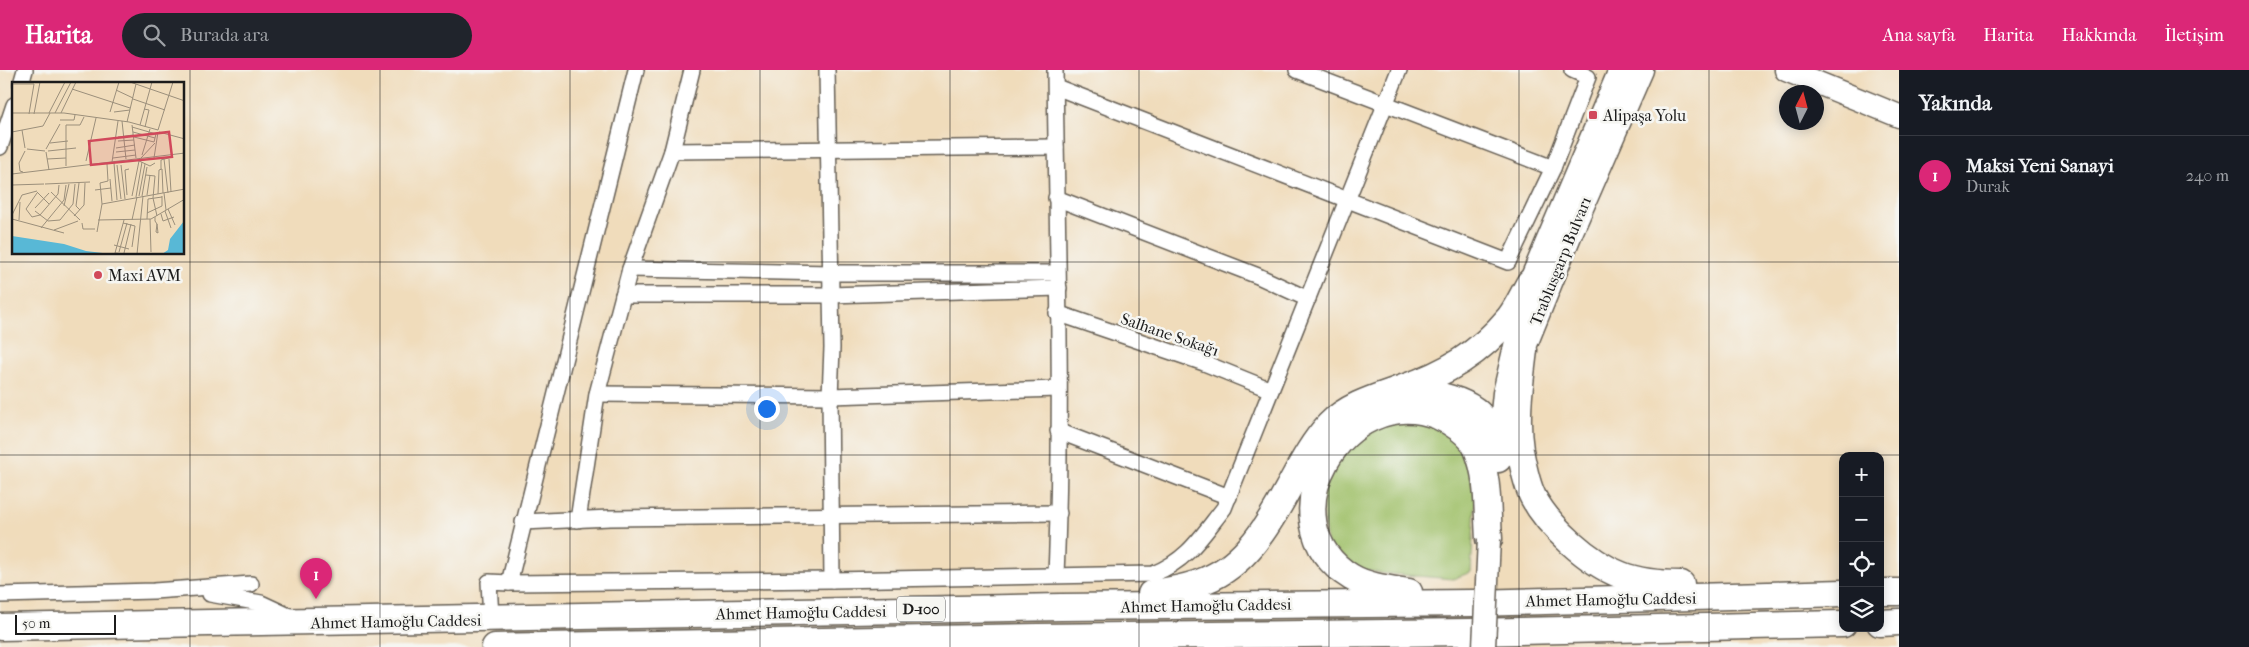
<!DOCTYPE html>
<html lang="tr">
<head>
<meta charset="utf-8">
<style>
  :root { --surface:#171b24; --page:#20242c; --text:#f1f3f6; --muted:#9ea1a6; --line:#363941; --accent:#db2777 }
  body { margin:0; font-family:"IM FELL French Canon",serif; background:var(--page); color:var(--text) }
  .controls { position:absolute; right:15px; bottom:15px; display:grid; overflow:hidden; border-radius:10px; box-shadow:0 2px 12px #0003 }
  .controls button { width:45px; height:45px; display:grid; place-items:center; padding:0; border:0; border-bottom:1px solid var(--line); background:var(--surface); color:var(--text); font:25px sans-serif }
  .compass { position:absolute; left:1779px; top:15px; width:45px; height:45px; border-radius:50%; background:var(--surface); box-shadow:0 2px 12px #0003; rotate:6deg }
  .scale { position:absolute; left:15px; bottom:12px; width:101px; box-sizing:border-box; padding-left:5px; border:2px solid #1c1c1c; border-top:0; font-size:14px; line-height:18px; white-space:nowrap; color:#1c1c1c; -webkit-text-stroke:4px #f6f6f2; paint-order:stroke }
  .you { position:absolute; left:766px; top:338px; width:18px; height:18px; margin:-12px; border:4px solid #fff; border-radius:50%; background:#1a73e8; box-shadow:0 0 0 8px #1a73e833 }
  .badge { display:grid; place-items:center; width:32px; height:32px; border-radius:50%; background:var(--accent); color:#fff; font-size:16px; font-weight:700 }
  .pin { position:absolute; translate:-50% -41px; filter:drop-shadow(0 1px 2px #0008) }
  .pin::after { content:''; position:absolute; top:26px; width:18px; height:15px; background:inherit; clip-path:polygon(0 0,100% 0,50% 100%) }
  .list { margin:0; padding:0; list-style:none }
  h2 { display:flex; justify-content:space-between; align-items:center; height:65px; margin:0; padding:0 20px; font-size:21px }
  h2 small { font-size:16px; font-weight:400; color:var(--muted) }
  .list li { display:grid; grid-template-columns:32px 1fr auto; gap:15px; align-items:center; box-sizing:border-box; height:80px; padding:0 20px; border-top:1px solid var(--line) }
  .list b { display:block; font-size:19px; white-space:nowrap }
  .list p { margin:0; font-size:16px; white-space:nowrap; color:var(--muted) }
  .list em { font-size:16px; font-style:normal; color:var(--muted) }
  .icon { flex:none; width:28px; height:28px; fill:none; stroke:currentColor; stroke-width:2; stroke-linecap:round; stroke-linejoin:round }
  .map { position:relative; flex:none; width:1899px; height:577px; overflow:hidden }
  header { display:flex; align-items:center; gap:30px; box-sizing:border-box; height:70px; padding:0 25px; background:var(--accent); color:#fff }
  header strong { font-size:24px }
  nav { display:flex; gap:28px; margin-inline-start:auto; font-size:18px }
  .search { width:350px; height:45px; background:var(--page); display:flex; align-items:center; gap:12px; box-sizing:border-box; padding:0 18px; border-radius:28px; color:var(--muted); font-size:19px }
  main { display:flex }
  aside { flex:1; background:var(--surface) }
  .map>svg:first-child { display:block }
</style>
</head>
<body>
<header>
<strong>Harita</strong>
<div class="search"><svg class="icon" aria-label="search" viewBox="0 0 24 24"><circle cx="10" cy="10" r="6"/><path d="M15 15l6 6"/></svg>Burada ara</div>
<nav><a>Ana sayfa</a><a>Harita</a><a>Hakkında</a><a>İletişim</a></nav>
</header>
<main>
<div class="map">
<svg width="1899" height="577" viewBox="0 0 1899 577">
  <rect width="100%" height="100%" fill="#f6f6f2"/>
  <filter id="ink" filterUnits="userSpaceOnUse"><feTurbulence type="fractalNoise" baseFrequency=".02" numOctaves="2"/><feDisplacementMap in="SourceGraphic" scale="10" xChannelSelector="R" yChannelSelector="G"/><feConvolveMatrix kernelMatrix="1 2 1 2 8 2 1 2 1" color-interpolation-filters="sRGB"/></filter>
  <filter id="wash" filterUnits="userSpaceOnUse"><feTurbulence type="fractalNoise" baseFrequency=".0096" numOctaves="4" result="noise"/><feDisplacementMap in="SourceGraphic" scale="20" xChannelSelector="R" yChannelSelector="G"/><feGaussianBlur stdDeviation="1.12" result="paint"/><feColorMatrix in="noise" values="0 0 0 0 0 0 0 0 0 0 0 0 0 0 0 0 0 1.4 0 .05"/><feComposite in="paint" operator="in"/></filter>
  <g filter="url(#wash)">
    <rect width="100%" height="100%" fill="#f0dcbb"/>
    <!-- green -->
    <path fill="#9fc068" stroke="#5e6e42" d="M1376,349L1453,358L1477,403L1471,502L1453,509L1380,503L1360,499L1327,477L1320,412Z"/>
  </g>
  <g filter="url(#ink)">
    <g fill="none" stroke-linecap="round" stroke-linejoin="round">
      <!-- minor casing -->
      <g stroke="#665f54" stroke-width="18">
        <g id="minor">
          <path d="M827,0L832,278L830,326L832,510"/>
          <path d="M1055,0C1057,168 1063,337 1056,505"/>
          <path d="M1297,0L1553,98"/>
          <path d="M21,14L25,0"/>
          <path d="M1056,17L1508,192L1553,98L1588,7L1572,0"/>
          <path d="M0,77L14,35"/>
          <path d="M672,81L1056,77"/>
          <path d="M1056,128L1258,206L1308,229"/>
          <path d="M630,199L831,203H1057"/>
          <path d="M623,225H830L1059,218"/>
          <path d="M1057,243L1204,293L1271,320"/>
          <path d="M597,324L830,326L1058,319"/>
          <path d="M1058,361L1229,427"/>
          <path d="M578,450L597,324L630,199L672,81L692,0"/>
          <path d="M523,452L610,448L1059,443"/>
          <path d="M509,513L832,510L1153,504C1188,490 1201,467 1224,438L1399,0"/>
          <path d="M210,524L261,533L291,547"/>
          <path d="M0,525L154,521L251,514"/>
          <path d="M491,548L489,512L509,513L636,0"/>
        </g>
      </g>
      <!-- secondary casing -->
      <g stroke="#665f54" stroke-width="25">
        <g id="secondary">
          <path d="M1786,0L1899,46"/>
          <path d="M1527,272L1572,161L1642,0"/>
          <path d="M1498,383L1504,323L1530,212L1620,0"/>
        </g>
      </g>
      <!-- trunk casing -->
      <g stroke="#665f54" stroke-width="29">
        <g id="trunk">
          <path d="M1524,280C1520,313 1515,347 1520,380C1523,395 1526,413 1533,427C1549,457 1589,493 1621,505C1639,512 1661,514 1681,514"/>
          <path d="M1404,324C1430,321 1475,329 1487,355C1492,366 1494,378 1498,389"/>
          <path d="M1409,522C1390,519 1368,517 1351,507C1261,451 1344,309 1438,346C1452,352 1471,364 1477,379C1489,407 1487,440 1489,469"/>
          <path d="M1880,522H1899"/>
          <path d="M1151,524C1170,520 1189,518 1206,510C1246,494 1269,454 1288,419C1300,397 1312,373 1329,355C1348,335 1378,327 1403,318C1446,303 1479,284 1509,248C1517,238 1523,224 1530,212"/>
          <path d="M1880,553L1899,552"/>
          <path d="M0,557L1061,537L1472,533L1843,523"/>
          <path d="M495,577L1038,567L1469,562L1843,554"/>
        </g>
      </g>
      <!-- minor -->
      <use href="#minor" stroke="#fff" stroke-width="15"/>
      <!-- secondary -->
      <use href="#secondary" stroke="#fff" stroke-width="22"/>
      <!-- trunk -->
      <use href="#trunk" stroke="#fff" stroke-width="26"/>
      <!-- secondary-bridge casing -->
      <g stroke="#665f54" stroke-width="25" stroke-linecap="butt">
        <path id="secondary-bridge" d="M1484,577L1489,469"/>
      </g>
      <!-- secondary-bridge -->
      <use href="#secondary-bridge" stroke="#fff" stroke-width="22"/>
    </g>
  </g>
  <!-- grid -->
  <path fill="none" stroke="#1c1c1c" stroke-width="1" stroke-opacity="0.55" d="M190,0V577M380,0V577M570,0V577M760,0V577M950,0V577M1139,0V577M1329,0V577M1519,0V577M1709,0V577M0,192H1899M0,385H1899"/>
  <!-- markers -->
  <g fill="#d1495b" stroke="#f6f6f2" stroke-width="2">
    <rect x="1588" y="40" width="10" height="10" rx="2.5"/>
    <circle cx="98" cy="205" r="5"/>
  </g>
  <g text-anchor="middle" stroke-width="5" stroke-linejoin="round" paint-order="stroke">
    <!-- shield labels -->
    <rect fill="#f6f6f2" stroke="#5d5d5c" stroke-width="1" x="897" y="526.5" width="48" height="25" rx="4"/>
    <g font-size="15" font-weight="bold" fill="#1c1c1c">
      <text x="921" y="544">D-100</text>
    </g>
    <!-- poi labels -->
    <g font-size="16" fill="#1c1c1c" stroke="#f6f6f2" text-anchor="start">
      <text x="1603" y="51">Alipaşa Yolu</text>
      <text x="108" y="211">Maxi AVM</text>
    </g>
    <!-- street labels -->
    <g font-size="16" fill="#1c1c1c" stroke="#f6f6f2">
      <text transform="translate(1560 191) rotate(-68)" y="6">Trablusgarp Bulvarı</text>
      <text transform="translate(1170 264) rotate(19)" y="6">Salhane Sokağı</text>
      <text transform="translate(1611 529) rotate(-1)" y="6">Ahmet Hamoğlu Caddesi</text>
      <text transform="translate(1206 535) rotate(-1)" y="6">Ahmet Hamoğlu Caddesi</text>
      <text transform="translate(801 542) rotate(-1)" y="6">Ahmet Hamoğlu Caddesi</text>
      <text transform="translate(396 551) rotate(-1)" y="6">Ahmet Hamoğlu Caddesi</text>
    </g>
  </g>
  <!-- overview -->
  <g transform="translate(12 12)">
    <rect width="172" height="172" fill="#f0dcbb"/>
    <path d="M172,139V172H150L156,168L158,157ZM0,154L52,162L74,169L99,172H0Z" fill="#58b8d6"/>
    <path fill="none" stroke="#9b8f7b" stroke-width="1" d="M118,0L173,19M0,2H22L17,32M60,7L118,26M104,8L121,16M121,17L153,28M132,27L137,28L133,45M98,30L107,0M102,30L118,28M0,31H52L117,40L146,48M37,31L53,0M43,31L59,0M49,31L64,0M22,32L28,0M48,38H62L63,33M110,39L114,77M115,40L124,2M120,43L124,76M128,43L140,0M120,45L144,52L142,60L122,55M10,48L13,66M146,48L161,0M0,50L31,44L38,31M121,50L143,56M147,50L173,57M106,55L121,53M106,59L122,58M38,61L56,59M104,66L123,63M15,67L33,69M34,67L48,42M36,69L64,66M34,70L37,88M104,70L123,68M130,73L138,47M101,76L124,73M129,76L143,61M142,76L146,50M35,77L54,76M152,77L156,111M157,77L159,110M125,78L138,84L143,81M74,79L84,36M100,80L106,39M102,81L105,118M105,83L109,117M109,83L113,117M54,84V43H68L72,35M149,87V78L160,75M150,87L151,111M11,90L8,89L7,81L13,69M0,92L173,71M134,93L143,94L141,116L145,134M98,97L100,119M67,101L64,124L68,128M33,102L78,100M0,103L32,102M83,108L99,106M25,110L37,122M39,110L68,138M25,111L14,127L20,135L28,133L46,112L47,103M152,111L154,128M146,112L147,88L150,87M115,113L113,88L117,87M135,113L138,93M120,114L127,79M127,114L133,82M130,114L135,85M124,115L130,80M90,122L173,107M52,124L57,102M23,126L37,111M156,127L163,143M23,129L36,139L48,138L61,122L63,102M153,129L159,146M135,131L150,124V114M149,132L151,139L162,135M0,133L10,113L25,109M62,134L72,123L73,101M143,135V139L145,142L146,151L144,150L145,142M0,137L52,151M135,137L136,117L150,115M138,137L139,170M7,138L8,120M86,138L139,137L173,117M112,138L103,171L115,172M120,138L125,115M70,141L71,147H83M111,141L123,144L120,165M29,146L52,118L54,103M42,148L66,139M85,150L90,122L88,101L96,99L95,82M102,163L117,167M107,170L115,141M112,171L119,142M125,172L131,114"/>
    <path fill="#d1495b" fill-opacity="0.15" stroke="#d1495b" stroke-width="2.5" d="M157,50L160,75L79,83L77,59Z"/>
    <rect width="172" height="172" fill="none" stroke="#1c1c1c" stroke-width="2.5"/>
  </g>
</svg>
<div class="controls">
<button>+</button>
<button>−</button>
<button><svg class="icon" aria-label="locate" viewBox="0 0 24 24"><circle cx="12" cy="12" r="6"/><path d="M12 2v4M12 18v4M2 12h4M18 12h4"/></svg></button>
<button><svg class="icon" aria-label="layers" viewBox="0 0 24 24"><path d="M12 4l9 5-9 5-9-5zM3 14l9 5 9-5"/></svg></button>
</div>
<svg class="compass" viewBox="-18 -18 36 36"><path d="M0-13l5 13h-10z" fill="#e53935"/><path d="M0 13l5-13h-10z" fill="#9ea1a6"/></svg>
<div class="scale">50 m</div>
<div class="you"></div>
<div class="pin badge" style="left:316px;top:529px">1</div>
</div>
<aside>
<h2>Yakında<small></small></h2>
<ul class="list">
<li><span class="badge">1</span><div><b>Maksi Yeni Sanayi</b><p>Durak</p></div><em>240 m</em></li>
</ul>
</aside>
</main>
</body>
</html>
